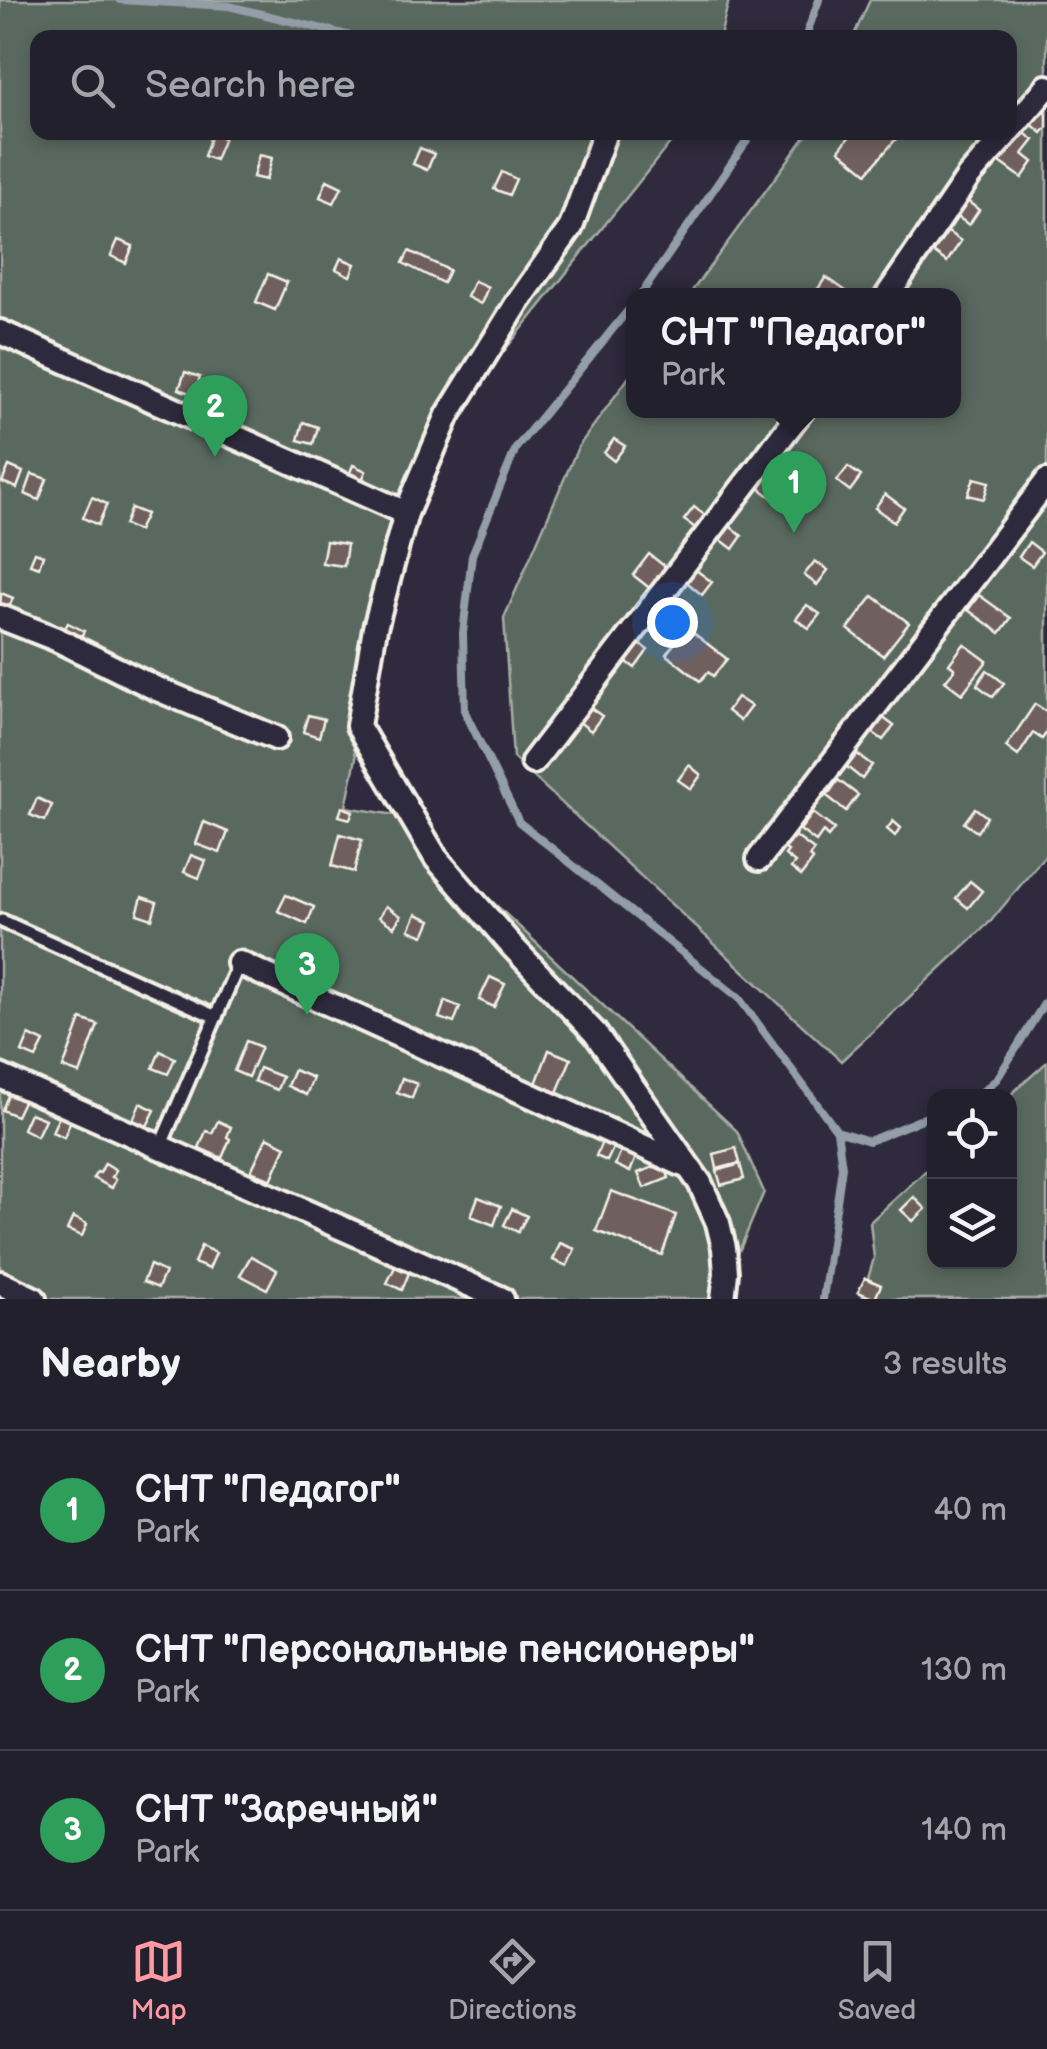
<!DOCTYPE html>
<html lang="en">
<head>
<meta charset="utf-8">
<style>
  :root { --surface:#23202e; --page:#2b2836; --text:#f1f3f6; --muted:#a3a3aa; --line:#403e4a; --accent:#ff9aa2 }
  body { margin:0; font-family:"Balsamiq Sans",sans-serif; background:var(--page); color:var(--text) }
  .controls { position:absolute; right:30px; bottom:30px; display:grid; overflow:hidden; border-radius:20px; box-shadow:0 5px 15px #0003 }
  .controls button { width:90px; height:90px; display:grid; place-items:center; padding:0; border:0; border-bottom:2px solid var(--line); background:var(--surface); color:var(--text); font:50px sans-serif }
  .you { position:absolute; left:672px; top:622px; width:35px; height:35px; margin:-25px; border:8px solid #fff; border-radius:50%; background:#1a73e8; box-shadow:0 0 0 15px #1a73e833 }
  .badge { display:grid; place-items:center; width:65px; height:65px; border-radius:50%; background:var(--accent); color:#fff; font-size:32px; font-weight:700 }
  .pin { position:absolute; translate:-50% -82px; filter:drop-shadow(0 2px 5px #0008) }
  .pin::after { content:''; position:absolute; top:52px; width:35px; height:30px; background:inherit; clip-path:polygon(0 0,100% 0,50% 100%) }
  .popup { position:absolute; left:626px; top:288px; width:335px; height:130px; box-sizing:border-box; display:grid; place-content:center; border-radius:20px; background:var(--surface); filter:drop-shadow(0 2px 8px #0005); font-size:32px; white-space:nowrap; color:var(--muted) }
  .popup b { font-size:38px; color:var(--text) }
  .popup::after { content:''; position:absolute; left:50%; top:100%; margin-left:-20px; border:20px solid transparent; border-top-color:var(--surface) }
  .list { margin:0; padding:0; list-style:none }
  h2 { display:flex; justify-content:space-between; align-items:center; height:130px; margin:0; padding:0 40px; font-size:42px }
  h2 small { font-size:32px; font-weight:400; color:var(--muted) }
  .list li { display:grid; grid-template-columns:65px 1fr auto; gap:30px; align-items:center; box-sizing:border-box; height:160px; padding:0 40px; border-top:2px solid var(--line) }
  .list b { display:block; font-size:38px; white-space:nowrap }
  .list p { margin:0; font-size:32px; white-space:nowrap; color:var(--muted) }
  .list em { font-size:32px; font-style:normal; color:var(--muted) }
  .icon { flex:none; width:55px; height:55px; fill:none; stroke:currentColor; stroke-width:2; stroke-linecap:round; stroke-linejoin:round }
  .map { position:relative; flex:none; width:1047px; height:1299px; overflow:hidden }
  .search { position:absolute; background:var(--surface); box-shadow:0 5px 15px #0003; left:30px; right:30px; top:30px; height:110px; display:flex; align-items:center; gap:25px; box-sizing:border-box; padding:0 35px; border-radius:20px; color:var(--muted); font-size:38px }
  .sheet { height:610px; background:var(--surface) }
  nav { display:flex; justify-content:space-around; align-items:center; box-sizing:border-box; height:140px; border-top:2px solid var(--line); background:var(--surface); font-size:28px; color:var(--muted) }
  nav a { display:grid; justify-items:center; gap:5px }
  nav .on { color:var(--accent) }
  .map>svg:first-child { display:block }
</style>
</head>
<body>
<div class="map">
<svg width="1047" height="1299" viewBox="0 0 1047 1299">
  <rect width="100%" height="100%" fill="#2f2a3d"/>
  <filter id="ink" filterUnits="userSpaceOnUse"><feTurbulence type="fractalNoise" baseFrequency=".01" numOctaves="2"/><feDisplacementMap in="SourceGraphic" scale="20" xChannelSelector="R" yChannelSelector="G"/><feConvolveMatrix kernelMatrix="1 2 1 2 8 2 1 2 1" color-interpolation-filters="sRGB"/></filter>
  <g filter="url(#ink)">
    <!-- green -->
    <g fill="#5a6960" stroke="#a7ada4" stroke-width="2.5">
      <path d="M0,0H729L720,37L38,38V132L678,133L473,390L408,502L349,714L356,758L346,807L401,816L737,1131L764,1192L719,1299H0Z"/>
      <path d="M870,0H1047V853L991,921L841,1061L513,758L504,618L578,447L634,370V410H954V296L689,295L808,133L1010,132V38L853,37Z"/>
      <path d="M1047,1062V1299H862L874,1258L870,1222L934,1163V1262H1010L1009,1096Z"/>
    </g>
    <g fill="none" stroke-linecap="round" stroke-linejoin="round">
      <!-- stream -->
      <g stroke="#939ea8" stroke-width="8">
        <path d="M120,0L229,6L359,38"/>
        <path d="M805,38L819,0"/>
        <path d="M640,296L753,132"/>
        <path d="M634,303L516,448L472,555L463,633L465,712L519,822L739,998L837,1131L842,1167L823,1299"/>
        <path d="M977,1096L997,1079L1047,999"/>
        <path d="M837,1131L869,1141L934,1114"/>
      </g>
    </g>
    <!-- building -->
    <g fill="#6f615d" stroke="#f4f1e8" stroke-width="2.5">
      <path d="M1041,109L1047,114V127L1042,133L1030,123Z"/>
      <path d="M1016,127L1034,140L1023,154L1033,162L1022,178L993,157Z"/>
      <path d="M853,132H887L896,139L867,173L839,150Z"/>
      <path d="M212,133L224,138L215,160L204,156Z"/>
      <path d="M420,148L434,154L427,170L413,164Z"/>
      <path d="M259,155L272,158L266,180L253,177Z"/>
      <path d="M502,172L516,179L509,195L494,189Z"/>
      <path d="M327,180L342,187L334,203L320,197Z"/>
      <path d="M966,200L979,210L969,225L955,215Z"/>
      <path d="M945,230L961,241L947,262L930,250Z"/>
      <path d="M118,240L133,246L126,263L111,256Z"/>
      <path d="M409,251L449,270L443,283L403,263Z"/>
      <path d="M341,258L355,264L350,276L336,269Z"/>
      <path d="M268,274L287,282L275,310L256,302Z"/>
      <path d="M826,277L853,296H813Z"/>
      <path d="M474,281L488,287L481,304L467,297Z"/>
      <path d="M185,372L200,377L194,395L179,389Z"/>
      <path d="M303,422L318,427L313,444L298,440Z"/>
      <path d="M614,439L625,446L614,461L604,453Z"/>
      <path d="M353,465L366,471L359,487L346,482Z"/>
      <path d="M9,466L23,472L17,488L2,482Z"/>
      <path d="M848,467L861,476L850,491L837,481Z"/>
      <path d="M766,470L782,482L771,497L754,484Z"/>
      <path d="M32,474L47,479L39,500L25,494Z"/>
      <path d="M974,478L989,482L984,499L968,495Z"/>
      <path d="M885,494L904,508L894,522L875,508Z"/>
      <path d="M92,497L107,504L98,525L83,518Z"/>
      <path d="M694,507L710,519L701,532L684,520Z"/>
      <path d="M131,508L146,514L138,531L124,525Z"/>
      <path d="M726,523L742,536L733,549L716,536Z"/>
      <path d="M326,541L347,544L344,566L322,563Z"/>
      <path d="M1029,542L1042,552L1032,566L1019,557Z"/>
      <path d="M35,552L43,555L39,567L30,564Z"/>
      <path d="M649,554L668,569L652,590L633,575Z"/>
      <path d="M815,561L828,570L817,585L804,575Z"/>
      <path d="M692,567L712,582L702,595L683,579Z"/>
      <path d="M1,593L13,598L6,614L0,612Z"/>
      <path d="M979,595L1011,618L1000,633L968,610Z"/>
      <path d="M873,596L909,623L883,656L848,629Z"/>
      <path d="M807,605L820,614L809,628L796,619Z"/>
      <path d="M68,623L84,631L77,645L60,637Z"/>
      <path d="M687,628L727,659L713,676L708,672L700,681L666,654Z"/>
      <path d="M638,643L648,650L635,668L624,660Z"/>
      <path d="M964,644L987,661L962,694L945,681L955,669L949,664Z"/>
      <path d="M987,670L1004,683L993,697L977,685Z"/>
      <path d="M737,697L751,706L740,721L727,711Z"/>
      <path d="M1035,704L1047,712V732L1042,739L1033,733L1018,756L1006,747Z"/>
      <path d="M589,707L602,716L591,731L578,721Z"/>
      <path d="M308,715L324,719L319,737L303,732Z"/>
      <path d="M882,717L894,726L883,740L872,732Z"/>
      <path d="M857,754L872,765L862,779L847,767Z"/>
      <path d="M689,765L701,775L691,789L678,780Z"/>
      <path d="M838,780L858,795L846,811L827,796Z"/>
      <path d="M37,798L52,805L45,821L30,815Z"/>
      <path d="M342,807L353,811L350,819L339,816Z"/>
      <path d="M975,808L987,817L977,832L964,823Z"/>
      <path d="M813,813L834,829L828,837L823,832L816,842L800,830Z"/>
      <path d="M893,821L901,828L895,836L887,829Z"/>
      <path d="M204,822L228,832L220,853L196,844Z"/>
      <path d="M340,834L362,840L354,872L332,866Z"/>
      <path d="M795,836L814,850L809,857L813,860L801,876L791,868L795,863L785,855L788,851L785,849Z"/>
      <path d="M191,855L206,861L199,878L184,872Z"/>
      <path d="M970,881L982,891L968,908L956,898Z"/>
      <path d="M286,895L314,907L307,924L278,911Z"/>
      <path d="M142,897L157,902L152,919L137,914Z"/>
      <path d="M386,906L401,916L394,927L379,917Z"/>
      <path d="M416,914L431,920L424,936L409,930Z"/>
      <path d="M490,977L505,984L494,1007L479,1000Z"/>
      <path d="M445,1001L460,1007L454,1023L439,1018Z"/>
      <path d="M81,1019L98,1025L80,1074L63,1068Z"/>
      <path d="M29,1035L44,1042L36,1058L22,1052Z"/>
      <path d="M246,1041L261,1047L248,1077L234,1071Z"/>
      <path d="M549,1050L571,1059L553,1102L532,1094Z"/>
      <path d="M160,1051L175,1058L168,1074L153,1068Z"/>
      <path d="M259,1068L282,1077L277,1090L254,1081Z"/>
      <path d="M294,1070L313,1078L306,1095L287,1086Z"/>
      <path d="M402,1078L417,1084L412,1098L397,1092Z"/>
      <path d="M9,1093L24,1099L16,1116L2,1110Z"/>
      <path d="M140,1103L155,1110L147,1126L133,1120Z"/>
      <path d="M62,1110L73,1115L64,1137L52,1132Z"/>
      <path d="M30,1113L45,1119L37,1136L23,1129Z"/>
      <path d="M218,1121L231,1127L227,1137L230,1139L222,1158L199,1148L206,1131L212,1133Z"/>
      <path d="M267,1137L286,1146L271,1180L251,1171Z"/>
      <path d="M603,1139L615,1144L607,1161L596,1156Z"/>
      <path d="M736,1148L740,1163L717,1169L714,1154Z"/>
      <path d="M622,1149L637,1155L630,1172L615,1165Z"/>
      <path d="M105,1163L116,1170L112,1177L116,1179L112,1188L93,1178L97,1172L100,1173Z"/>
      <path d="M664,1163L669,1178L644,1188L638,1173Z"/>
      <path d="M740,1164L744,1179L721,1185L717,1171Z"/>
      <path d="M611,1191L676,1215L662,1255L596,1231Z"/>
      <path d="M478,1197L501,1206L494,1225L471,1216Z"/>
      <path d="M914,1197L926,1209L913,1221L901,1210Z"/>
      <path d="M512,1209L527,1216L518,1232L504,1225Z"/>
      <path d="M73,1217L87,1224L82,1236L67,1230Z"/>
      <path d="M560,1243L575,1249L567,1266L553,1260Z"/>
      <path d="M201,1246L216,1253L209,1269L194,1263Z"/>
      <path d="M251,1256L277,1270L267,1289L240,1275Z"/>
      <path d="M150,1265L165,1272L158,1288L143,1282Z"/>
      <path d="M395,1267L409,1273L402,1290L387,1283Z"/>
      <path d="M865,1278L881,1285L875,1299L858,1292Z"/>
    </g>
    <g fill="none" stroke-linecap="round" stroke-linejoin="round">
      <!-- service casing -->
      <g stroke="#f4f1e8" stroke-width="19">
        <g id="service">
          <path d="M2,921L216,1017"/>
          <path d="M160,1147L239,963"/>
        </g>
      </g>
      <!-- minor casing -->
      <g stroke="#f4f1e8" stroke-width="30">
        <g id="minor">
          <path d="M1010,130L1047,87"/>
          <path d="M605,132L571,227L518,302L448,415L406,513L375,628L358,726L436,858L513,947L595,1033L700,1183L718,1223L724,1248L726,1273L723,1299"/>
          <path d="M887,296L969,176L1008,132"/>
          <path d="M0,332L406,513"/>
          <path d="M0,617L56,639L155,688L276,738"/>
          <path d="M533,762L802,410"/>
          <path d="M759,859L1047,481"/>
          <path d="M239,963L686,1166"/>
          <path d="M0,1076L502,1299"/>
          <path d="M0,1283L34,1299"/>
        </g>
      </g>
      <!-- service -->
      <use href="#service" stroke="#2f2a3d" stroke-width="11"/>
      <!-- minor -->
      <use href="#minor" stroke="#2f2a3d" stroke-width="22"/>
    </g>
  </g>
</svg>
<div class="controls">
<button><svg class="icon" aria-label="locate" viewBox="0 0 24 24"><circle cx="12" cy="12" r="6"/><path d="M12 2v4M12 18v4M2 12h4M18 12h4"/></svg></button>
<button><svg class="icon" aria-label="layers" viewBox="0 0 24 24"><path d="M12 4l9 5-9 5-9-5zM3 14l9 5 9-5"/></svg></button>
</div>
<div class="you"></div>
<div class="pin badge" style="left:794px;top:533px;background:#2e9e5b">1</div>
<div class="popup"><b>СНТ &quot;Педагог&quot;</b>Park</div>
<div class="pin badge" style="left:215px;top:457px;background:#2e9e5b">2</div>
<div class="pin badge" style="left:307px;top:1015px;background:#2e9e5b">3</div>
<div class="search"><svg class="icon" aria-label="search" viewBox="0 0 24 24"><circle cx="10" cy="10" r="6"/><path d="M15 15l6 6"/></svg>Search here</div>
</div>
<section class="sheet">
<h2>Nearby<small>3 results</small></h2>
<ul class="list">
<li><span class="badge" style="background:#2e9e5b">1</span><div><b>СНТ &quot;Педагог&quot;</b><p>Park</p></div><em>40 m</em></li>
<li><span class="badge" style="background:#2e9e5b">2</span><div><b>СНТ &quot;Персональные пенсионеры&quot;</b><p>Park</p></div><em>130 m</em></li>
<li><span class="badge" style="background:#2e9e5b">3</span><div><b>СНТ &quot;Заречный&quot;</b><p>Park</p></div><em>140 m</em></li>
</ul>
</section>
<nav>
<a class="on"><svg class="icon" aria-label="map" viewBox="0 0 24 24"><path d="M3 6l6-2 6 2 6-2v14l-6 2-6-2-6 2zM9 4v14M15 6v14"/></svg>Map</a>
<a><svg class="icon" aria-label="directions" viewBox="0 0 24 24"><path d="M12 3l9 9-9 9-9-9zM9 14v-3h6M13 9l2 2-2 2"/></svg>Directions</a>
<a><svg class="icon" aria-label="saved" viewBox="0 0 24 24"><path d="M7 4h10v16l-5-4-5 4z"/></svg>Saved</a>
</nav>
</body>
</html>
